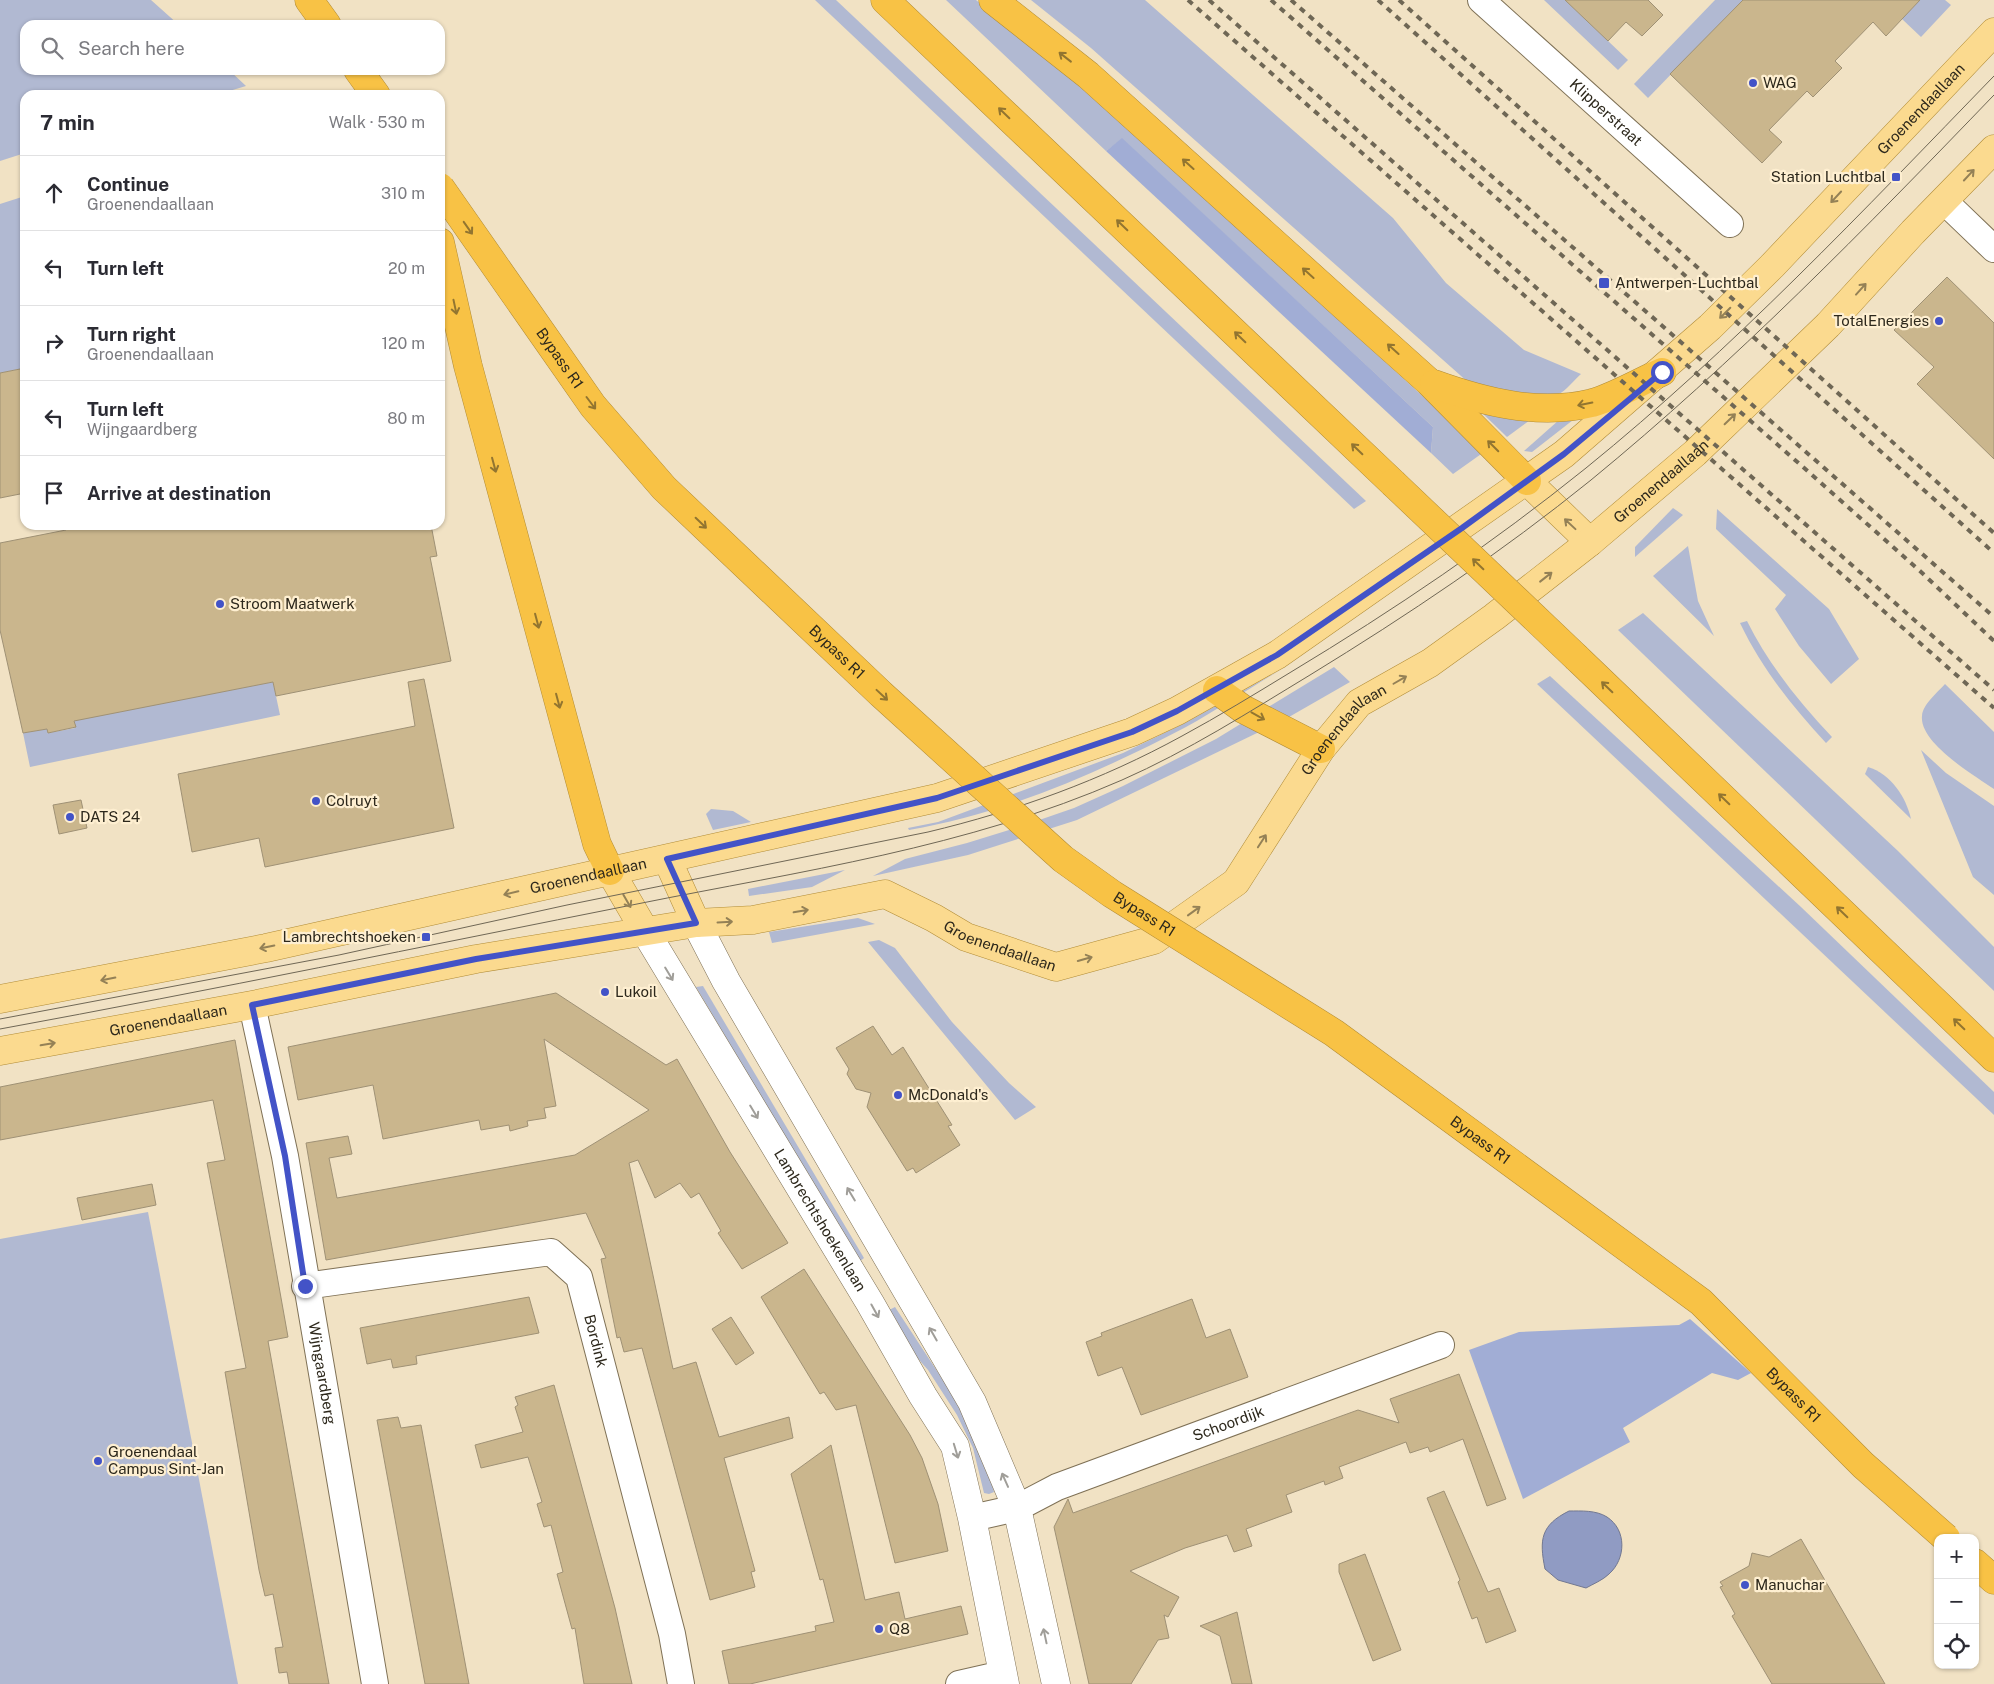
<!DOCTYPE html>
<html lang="en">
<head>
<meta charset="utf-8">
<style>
  :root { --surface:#fff; --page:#f2f2f3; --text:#2b2b33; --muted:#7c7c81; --line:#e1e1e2 }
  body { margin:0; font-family:"Public Sans",sans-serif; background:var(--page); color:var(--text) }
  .controls { position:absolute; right:15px; bottom:15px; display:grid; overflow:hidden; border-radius:10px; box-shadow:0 1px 4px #0004 }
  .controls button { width:45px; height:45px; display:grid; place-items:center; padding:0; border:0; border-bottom:1px solid var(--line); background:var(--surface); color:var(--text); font:25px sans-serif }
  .stop { position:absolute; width:15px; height:15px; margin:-11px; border:4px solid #4353c7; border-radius:50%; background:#fff }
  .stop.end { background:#4353c7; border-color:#fff; box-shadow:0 1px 5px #0008 }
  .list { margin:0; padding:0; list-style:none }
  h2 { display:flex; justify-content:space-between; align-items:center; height:65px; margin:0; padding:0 20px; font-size:21px }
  h2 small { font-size:16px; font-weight:400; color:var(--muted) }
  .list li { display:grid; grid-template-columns:32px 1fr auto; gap:15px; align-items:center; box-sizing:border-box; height:75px; padding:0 20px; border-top:1px solid var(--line) }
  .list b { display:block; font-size:19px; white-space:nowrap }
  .list p { margin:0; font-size:16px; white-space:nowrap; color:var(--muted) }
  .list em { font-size:16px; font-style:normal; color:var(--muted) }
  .icon { flex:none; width:28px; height:28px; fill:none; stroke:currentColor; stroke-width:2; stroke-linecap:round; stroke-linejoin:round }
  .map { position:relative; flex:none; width:1994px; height:1684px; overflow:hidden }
  .search { position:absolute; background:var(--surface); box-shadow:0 1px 4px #0004; left:20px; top:20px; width:425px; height:55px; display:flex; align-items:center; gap:12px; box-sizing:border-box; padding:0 18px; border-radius:15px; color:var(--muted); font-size:19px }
  .panel { position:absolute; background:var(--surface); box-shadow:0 1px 4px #0004; left:20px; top:90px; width:425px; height:440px; border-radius:15px }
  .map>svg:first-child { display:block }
</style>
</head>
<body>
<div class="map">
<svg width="1994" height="1684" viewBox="0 0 1994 1684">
  <rect width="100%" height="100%" fill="#f1e2c4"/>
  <!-- green -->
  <g fill="#b1b9d2">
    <path d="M0,0H151L179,25H25V70H229L246,86L216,95H25V153L0,161Z"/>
    <path d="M815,0H836L1366,501L1354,509Z"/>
    <path d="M946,0H976L1085,89L1484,452L1453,474L1431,453L1433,427L1122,139L1106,151Z"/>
    <path d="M1031,0H1145L1393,218L1446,283L1524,350L1581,374C1574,380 1566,391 1557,395C1536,404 1491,389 1469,383L1091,48Z"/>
    <path d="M1544,0H1565L1628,60L1618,70Z"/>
    <path d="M1715,0H1743L1648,98L1634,84Z"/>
    <path d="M1920,0H1945L1951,5L1921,37L1902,19Z"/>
    <path d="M25,196V368L0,373V204Z"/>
    <path d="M1478,409L1534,417L1507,437Z"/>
    <path d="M1559,420H1573L1532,452L1524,451Z"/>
    <path d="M1673,508L1683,515L1635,557V547Z"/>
    <path d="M1717,509L1829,609L1859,659L1831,684L1799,646L1775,609L1786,595L1716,529Z"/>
    <path d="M1688,546L1698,601L1714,636L1653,576Z"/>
    <path d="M1643,613L1898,851L1994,947V991L1618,630Z"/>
    <path d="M1747,621C1769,665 1799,702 1832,737L1826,743C1792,706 1762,669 1740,623Z"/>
    <path d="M1334,667L1350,682L1282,721L1077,820L968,855L873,876L905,859L967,843L1022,826L1074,808L1123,786L1216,739Z"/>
    <path d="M1284,668C1251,687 1219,709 1186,727C1100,772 1005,814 909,830L908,828L938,822L1123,753L1185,723Z"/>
    <path d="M1550,676L1801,907L1994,1092V1115L1537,684Z"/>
    <path d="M273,682L280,715L30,767L23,733L47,729L48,733L75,728L74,718Z"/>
    <path d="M1945,684L1994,732V789C1975,776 1919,743 1922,716C1923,704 1937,693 1945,684Z"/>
    <path d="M1921,750L1946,773L1994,806V895L1973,877Z"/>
    <path d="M1868,767C1891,774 1906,797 1911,819L1865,774Z"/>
    <path d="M711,809L733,811L751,822L713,830L706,814Z"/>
    <path d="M845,870L812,887L749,896L748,889Z"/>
    <path d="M858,918L875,924L772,943L769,932Z"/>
    <path d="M879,940L895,948L952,1022L1009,1083L1036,1107L1015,1120L868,942Z"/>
    <path d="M703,986L864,1258L859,1262L696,987Z"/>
    <path d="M148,1212L238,1684H0V1239Z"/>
    <path d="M895,1307L964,1412L985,1457L994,1492L989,1494L984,1493L973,1448L957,1415L928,1370L899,1337L889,1310Z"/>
  </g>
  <!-- forest -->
  <g fill="#a1add5">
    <path d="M1122,138L1433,427L1431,453L1106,151Z"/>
    <path d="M1690,1319L1751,1373L1738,1380L1712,1373L1623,1428L1630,1442L1523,1499L1469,1350L1519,1332L1679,1325Z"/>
  </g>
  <!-- water -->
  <path fill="#909bc3" stroke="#727891" d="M1569,1511C1581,1511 1596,1510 1607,1517C1627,1530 1626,1559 1609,1574C1603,1580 1593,1584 1586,1588L1558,1580L1545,1569C1539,1539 1541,1525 1569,1511Z"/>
  <!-- building -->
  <g fill="#cab68d" stroke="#9f9175">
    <path d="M1565,0H1648L1663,15L1642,36L1626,22L1608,41Z"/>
    <path d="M1743,0H1920L1886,36L1873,22L1835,61L1842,68L1813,97L1807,91L1769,130L1782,142L1762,163L1670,74Z"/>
    <path d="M1947,277L1994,323V459L1917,384L1934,367L1894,330Z"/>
    <path d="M25,368V493L0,498V373Z"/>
    <path d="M65,525H431L437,556L430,557L451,661L276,696L273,682L74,721L76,727L48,733L47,729L23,733L0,630V543L66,530Z"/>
    <path d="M424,679L454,828L265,867L259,838L192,852L178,774L415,726L408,682Z"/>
    <path d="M81,800L87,828L59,834L53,805Z"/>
    <path d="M556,993L666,1065L677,1059L730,1152L788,1243L742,1269L718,1233L721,1231L699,1193L691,1198L680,1183L655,1198L638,1160L629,1163L673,1369L696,1362L719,1437L789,1417L793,1438L724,1458L755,1571L751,1572L755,1587L710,1600L642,1348L624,1352L620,1337L617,1338L601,1259L606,1258L586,1213L326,1260L306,1143L348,1136L352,1154L329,1158L337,1198L575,1155L649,1110L544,1039L556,1106L544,1108L546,1118L527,1121L528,1126L510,1131L509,1125L481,1130L479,1120L383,1139L373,1085L298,1100L288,1047Z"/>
    <path d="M873,1026L892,1055L903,1047L952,1125L948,1126L960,1145L916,1173L913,1168L907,1171L867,1107L871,1093L856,1089L847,1074L849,1069L836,1048Z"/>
    <path d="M235,1040L288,1337L268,1341L329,1684H289L287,1672L279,1673L275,1648L283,1647L273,1594L265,1596L259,1570L225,1372L246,1368L207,1163L225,1160L213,1100L0,1140V1087Z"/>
    <path d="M152,1184L156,1205L82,1220L77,1198Z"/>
    <path d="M804,1269L910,1435L922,1458L938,1504L948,1551L895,1563L856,1405L836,1410L824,1392L820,1394L761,1297Z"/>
    <path d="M529,1297L539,1333L416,1356L417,1364L393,1368L391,1359L367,1364L360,1328Z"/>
    <path d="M1192,1299L1206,1338L1230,1329L1248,1377L1141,1415L1122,1367L1098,1376L1086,1342L1102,1336L1101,1333Z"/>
    <path d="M731,1317L754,1353L736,1365L712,1329Z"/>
    <path d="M1459,1374L1506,1499L1487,1506L1463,1439L1430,1452L1428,1447L1410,1453L1406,1442L1339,1467L1343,1478L1325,1485L1324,1481L1286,1495L1292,1512L1246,1529L1252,1546L1234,1552L1227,1535L1185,1548L1130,1571L1179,1597L1168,1617L1164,1615L1169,1638L1158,1640L1131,1684H1089L1054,1527L1068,1499L1073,1513L1358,1410L1399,1423L1390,1399Z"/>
    <path d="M554,1385L615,1608L632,1684H584L575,1628L572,1629L557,1574L563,1572L551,1525L544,1527L537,1504L542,1502L528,1457L481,1468L475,1445L523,1432L515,1407L518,1405L515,1397Z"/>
    <path d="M398,1417L401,1428L421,1425L469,1684H425L377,1420Z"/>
    <path d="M831,1445L865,1600L899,1592L905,1619L961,1606L968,1634L750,1684H729L722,1651L816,1631L815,1626L834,1622L823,1579L820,1580L791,1474Z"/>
    <path d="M1444,1491L1488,1592L1499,1588L1516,1631L1486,1643L1477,1617L1472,1619L1458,1582L1460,1580L1427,1498Z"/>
    <path d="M1801,1539L1885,1684H1772L1732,1616L1735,1614L1720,1587L1723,1586L1720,1582L1749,1566L1752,1553L1769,1557Z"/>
    <path d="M1365,1554L1401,1650L1373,1661L1339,1572V1564Z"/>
    <path d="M1237,1612L1252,1684H1232L1220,1636L1200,1626Z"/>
  </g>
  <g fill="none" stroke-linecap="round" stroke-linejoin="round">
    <!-- minor casing -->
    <g stroke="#7f7156" stroke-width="28">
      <g id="minor">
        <path id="s1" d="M1481,0L1730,224"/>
        <path d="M1944,201L1994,249"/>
        <path id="s2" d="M252,1005L285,1156L375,1684"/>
        <path id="s3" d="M305,1286L551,1252L579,1277L672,1634L681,1684"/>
        <path id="s4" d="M972,1518L1017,1508L1057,1487L1441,1345"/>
        <path d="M959,1684L1003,1674"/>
      </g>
    </g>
    <!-- tertiary casing -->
    <g stroke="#7f7156" stroke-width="29">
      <g id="tertiary">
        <path d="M696,923L726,981L972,1402L1017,1508L1056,1684"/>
        <path id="s5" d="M645,931L870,1303L923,1396L955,1446L972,1518L1005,1684"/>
      </g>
    </g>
    <!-- primary casing -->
    <g stroke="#b18c37" stroke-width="29">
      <g id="primary">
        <path d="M1527,481L1590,542"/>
        <path d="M667,859L696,923"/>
        <path d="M610,871L645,931"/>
        <path id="s6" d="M0,999L266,948L937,798L1132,732L1177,711L1277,655L1564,454L1710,327L1772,266L1994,32"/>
        <path id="s7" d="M0,1051L252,1005L476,959L696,923L753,920L885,894L934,918L966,937L1056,967L1154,940L1236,882L1321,749L1359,703L1430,663L1494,617L1590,542L1695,453L1828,325L1913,232L1994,149"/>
      </g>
    </g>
    <!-- motorway casing -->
    <g stroke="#b18c37" stroke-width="29">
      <g id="motorway">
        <path d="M309,0L327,25"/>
        <path d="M885,0L1393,483"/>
        <path d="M993,0L1088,75L1344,306L1429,382L1527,481"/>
        <path d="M358,70L376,95"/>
        <path d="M440,242L468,366L597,844L610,871"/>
        <path d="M1434,384C1484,402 1538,416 1592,403C1616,396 1639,382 1662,372"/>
        <path d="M1577,658L1994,1058"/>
        <path d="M1217,690L1243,709L1321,749"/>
        <path d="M1975,1563L1994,1580"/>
      </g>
    </g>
    <!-- minor -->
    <use href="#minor" stroke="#fff" stroke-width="26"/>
    <!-- tertiary -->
    <use href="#tertiary" stroke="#fff" stroke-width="28"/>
    <!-- primary -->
    <use href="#primary" stroke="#fbda8f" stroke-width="28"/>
    <!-- motorway -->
    <use href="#motorway" stroke="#f8c245" stroke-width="28"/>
    <!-- tram -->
    <g stroke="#6f6755" stroke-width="1">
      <path d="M0,1019L339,955L567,905L928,832C1016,811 1102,780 1182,736C1219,716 1255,694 1291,672C1394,610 1493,543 1586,468C1733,349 1863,211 1994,76"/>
      <path d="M0,1029C213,990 425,946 637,904C801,871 967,848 1122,780C1188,751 1249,712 1310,675C1408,615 1502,552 1591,480C1735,362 1865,229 1994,95"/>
    </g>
    <!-- rail -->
    <g stroke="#6f6755" stroke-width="4" stroke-dasharray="6 6" stroke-linecap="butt">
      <path d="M1188,0L1994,708"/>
      <path d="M1209,0L1994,690"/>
      <path d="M1271,0L1803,467L1920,571L1994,641"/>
      <path d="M1291,0L1994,617"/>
      <path d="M1378,0L1994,553"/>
      <path d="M1399,0L1994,533"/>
    </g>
    <!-- motorway-bridge casing -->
    <g stroke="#b18c37" stroke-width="29" stroke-linecap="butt">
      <g id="motorway-bridge">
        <path id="s8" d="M440,187L593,406L664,488L881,694L1063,859L1112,894L1334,1033L1701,1302L1863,1465L1946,1538"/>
        <path d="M1393,483L1577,658"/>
      </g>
    </g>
    <!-- motorway-bridge -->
    <use href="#motorway-bridge" stroke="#f8c245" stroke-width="28"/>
  </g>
  <!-- one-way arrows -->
  <defs><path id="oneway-shaft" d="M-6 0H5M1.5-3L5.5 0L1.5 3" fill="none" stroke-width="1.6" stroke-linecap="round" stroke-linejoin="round" transform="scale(1.25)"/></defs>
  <g stroke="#927530">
    <use href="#oneway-shaft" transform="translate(1065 57) rotate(-142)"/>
    <use href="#oneway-shaft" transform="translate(1004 113) rotate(-136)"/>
    <use href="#oneway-shaft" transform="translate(1188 164) rotate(-138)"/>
    <use href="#oneway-shaft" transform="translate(1122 225) rotate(-136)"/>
    <use href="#oneway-shaft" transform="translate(468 228) rotate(55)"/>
    <use href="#oneway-shaft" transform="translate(1308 273) rotate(-138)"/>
    <use href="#oneway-shaft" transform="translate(455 307) rotate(78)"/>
    <use href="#oneway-shaft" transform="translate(1240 337) rotate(-136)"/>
    <use href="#oneway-shaft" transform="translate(1393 349) rotate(-138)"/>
    <use href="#oneway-shaft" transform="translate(591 403) rotate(53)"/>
    <use href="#oneway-shaft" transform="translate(1585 404) rotate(169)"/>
    <use href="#oneway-shaft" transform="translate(1493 446) rotate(-135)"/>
    <use href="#oneway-shaft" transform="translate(1357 449) rotate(-136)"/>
    <use href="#oneway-shaft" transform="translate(494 465) rotate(75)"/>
    <use href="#oneway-shaft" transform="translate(701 523) rotate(44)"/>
    <use href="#oneway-shaft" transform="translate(1478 564) rotate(-136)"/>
    <use href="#oneway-shaft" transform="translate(537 621) rotate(75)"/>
    <use href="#oneway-shaft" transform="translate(1607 687) rotate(-136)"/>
    <use href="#oneway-shaft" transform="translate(882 695) rotate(43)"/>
    <use href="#oneway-shaft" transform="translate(558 701) rotate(75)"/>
    <use href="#oneway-shaft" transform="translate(1258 716) rotate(29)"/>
    <use href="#oneway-shaft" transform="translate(1724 799) rotate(-136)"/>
    <use href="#oneway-shaft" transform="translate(1842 912) rotate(-136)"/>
    <use href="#oneway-shaft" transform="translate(1959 1024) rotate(-136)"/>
  </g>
  <g stroke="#948156">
    <use href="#oneway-shaft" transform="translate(1969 175) rotate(-47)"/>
    <use href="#oneway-shaft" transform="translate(1836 197) rotate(133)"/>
    <use href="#oneway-shaft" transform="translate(1861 289) rotate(-48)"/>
    <use href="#oneway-shaft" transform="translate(1725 313) rotate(135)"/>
    <use href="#oneway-shaft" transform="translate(1730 419) rotate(-44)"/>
    <use href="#oneway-shaft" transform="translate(1570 524) rotate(-137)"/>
    <use href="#oneway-shaft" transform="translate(1546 577) rotate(-38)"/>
    <use href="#oneway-shaft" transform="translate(1400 680) rotate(-30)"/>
    <use href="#oneway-shaft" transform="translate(1262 841) rotate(-57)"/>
    <use href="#oneway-shaft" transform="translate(511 893) rotate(167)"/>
    <use href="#oneway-shaft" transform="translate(627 901) rotate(60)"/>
    <use href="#oneway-shaft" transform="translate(801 911) rotate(-10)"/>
    <use href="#oneway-shaft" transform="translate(1194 911) rotate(-36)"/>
    <use href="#oneway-shaft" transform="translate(725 922) rotate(-3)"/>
    <use href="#oneway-shaft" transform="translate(267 947) rotate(168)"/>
    <use href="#oneway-shaft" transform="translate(1085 959) rotate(-16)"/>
    <use href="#oneway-shaft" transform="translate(108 979) rotate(169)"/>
    <use href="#oneway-shaft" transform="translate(48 1044) rotate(-10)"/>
  </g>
  <g stroke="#a09e99">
    <use href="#oneway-shaft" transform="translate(669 974) rotate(59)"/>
    <use href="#oneway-shaft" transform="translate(754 1112) rotate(59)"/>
    <use href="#oneway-shaft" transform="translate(851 1194) rotate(-121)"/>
    <use href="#oneway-shaft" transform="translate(875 1311) rotate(61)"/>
    <use href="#oneway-shaft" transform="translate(933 1334) rotate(-120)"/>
    <use href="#oneway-shaft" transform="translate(956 1451) rotate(73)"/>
    <use href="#oneway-shaft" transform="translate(1005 1480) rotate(-114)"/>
    <use href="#oneway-shaft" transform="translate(1045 1636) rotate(-102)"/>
  </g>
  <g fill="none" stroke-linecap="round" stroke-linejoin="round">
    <!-- route -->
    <path stroke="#4353c7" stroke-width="6" d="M305,1286L285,1156L252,1005L476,959L696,923L667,859L937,798L1132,732L1177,711L1277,655L1462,528L1564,454L1662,372"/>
  </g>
  <!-- markers -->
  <g fill="#4353c7" stroke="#feefd1" stroke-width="2">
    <circle cx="1753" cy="83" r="5"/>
    <rect x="1891" y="172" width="10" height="10" rx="2.5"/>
    <rect x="1598" y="277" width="12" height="12" rx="2.5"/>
    <circle cx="1939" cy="321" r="5"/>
    <circle cx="220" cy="604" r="5"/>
    <circle cx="316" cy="801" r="5"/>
    <circle cx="70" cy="817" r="5"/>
    <rect x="421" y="932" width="10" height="10" rx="2.5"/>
    <circle cx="605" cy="992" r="5"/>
    <circle cx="898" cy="1095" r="5"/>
    <circle cx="98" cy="1461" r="5"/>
    <circle cx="1745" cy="1585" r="5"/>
    <circle cx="879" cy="1629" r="5"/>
  </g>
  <g text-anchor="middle" stroke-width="4.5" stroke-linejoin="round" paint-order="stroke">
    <!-- poi labels -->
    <g font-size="15" fill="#2d281c" stroke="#feefd1" text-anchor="start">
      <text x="1763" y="88">WAG</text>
      <text x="1886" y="182" text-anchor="end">Station Luchtbal</text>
      <text x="1615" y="288">Antwerpen-Luchtbal</text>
      <text x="1929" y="326" text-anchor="end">TotalEnergies</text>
      <text x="230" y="609">Stroom Maatwerk</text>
      <text x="326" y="806">Colruyt</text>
      <text x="80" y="822">DATS 24</text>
      <text x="416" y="942" text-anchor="end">Lambrechtshoeken</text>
      <text x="615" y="997">Lukoil</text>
      <text x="908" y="1100">McDonald's</text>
      <text x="108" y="1457">Groenendaal<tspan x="108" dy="17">Campus Sint-Jan</tspan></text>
      <text x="1755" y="1590">Manuchar</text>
      <text x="889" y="1634">Q8</text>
    </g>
    <!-- street labels -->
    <g font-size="15" fill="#2d281c" stroke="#feefd1">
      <text dy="5" stroke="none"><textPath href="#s6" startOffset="2176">Groenendaallaan</textPath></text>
      <text dy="5" stroke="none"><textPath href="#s1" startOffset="168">Klipperstraat</textPath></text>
      <text dy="5" stroke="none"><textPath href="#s8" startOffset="209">Bypass R1</textPath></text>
      <text dy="5" stroke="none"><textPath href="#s7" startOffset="1881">Groenendaallaan</textPath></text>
      <text dy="5" stroke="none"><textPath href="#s8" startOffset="614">Bypass R1</textPath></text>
      <text dy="5" stroke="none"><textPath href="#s7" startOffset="1476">Groenendaallaan</textPath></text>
      <text dy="5" stroke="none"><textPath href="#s6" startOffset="601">Groenendaallaan</textPath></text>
      <text dy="5" stroke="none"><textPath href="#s8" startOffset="1019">Bypass R1</textPath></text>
      <text dy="5" stroke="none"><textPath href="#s7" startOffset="1026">Groenendaallaan</textPath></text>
      <text dy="5" stroke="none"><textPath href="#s7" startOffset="171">Groenendaallaan</textPath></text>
      <text dy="5" stroke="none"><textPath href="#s8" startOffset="1424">Bypass R1</textPath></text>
      <text dy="5" stroke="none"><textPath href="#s5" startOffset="338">Lambrechtshoekenlaan</textPath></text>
      <text dy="5" stroke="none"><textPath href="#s3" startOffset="352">Bordink</textPath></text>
      <text dy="5" stroke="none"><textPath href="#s2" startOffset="375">Wijngaardberg</textPath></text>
      <text dy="5" stroke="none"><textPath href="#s8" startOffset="1829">Bypass R1</textPath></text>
      <text dy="5" stroke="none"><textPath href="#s4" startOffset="274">Schoordijk</textPath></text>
    </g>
  </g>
</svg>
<div class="controls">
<button>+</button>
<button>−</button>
<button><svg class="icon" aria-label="locate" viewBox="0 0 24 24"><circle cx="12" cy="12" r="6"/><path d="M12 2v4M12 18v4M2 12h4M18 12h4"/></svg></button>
</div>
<div class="stop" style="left:1662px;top:372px"></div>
<div class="stop end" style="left:305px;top:1286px"></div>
<div class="search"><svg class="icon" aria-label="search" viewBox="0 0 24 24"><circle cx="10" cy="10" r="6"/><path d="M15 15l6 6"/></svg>Search here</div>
<section class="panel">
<h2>7 min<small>Walk · 530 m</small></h2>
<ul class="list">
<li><svg class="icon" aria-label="ahead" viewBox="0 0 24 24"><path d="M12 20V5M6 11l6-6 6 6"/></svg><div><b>Continue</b><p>Groenendaallaan</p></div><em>310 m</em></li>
<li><svg class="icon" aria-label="left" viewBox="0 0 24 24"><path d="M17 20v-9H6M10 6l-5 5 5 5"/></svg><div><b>Turn left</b></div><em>20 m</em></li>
<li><svg class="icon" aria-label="right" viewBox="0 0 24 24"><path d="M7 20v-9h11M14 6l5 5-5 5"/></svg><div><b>Turn right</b><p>Groenendaallaan</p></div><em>120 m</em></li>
<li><svg class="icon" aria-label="left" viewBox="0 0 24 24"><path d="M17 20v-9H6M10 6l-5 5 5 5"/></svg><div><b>Turn left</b><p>Wijngaardberg</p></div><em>80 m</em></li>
<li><svg class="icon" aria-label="arrive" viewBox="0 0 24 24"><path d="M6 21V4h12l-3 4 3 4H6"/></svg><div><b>Arrive at destination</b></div></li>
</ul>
</section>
</div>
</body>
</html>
